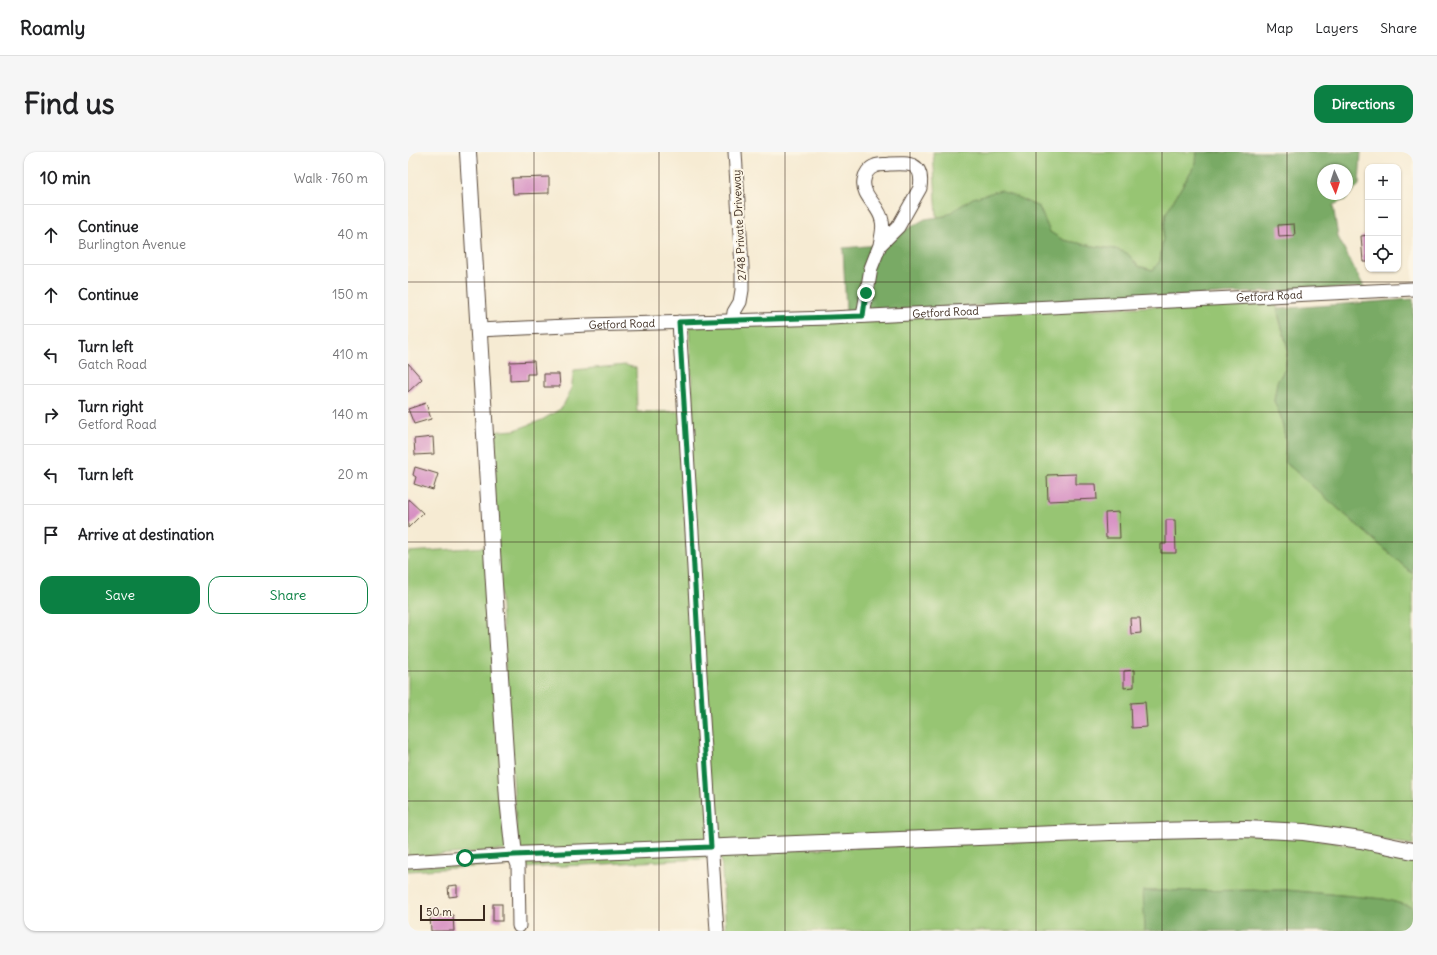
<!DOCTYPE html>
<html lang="en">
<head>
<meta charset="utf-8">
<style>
  :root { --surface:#fff; --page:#f6f6f6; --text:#202124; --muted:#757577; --line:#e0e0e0; --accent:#0b8043 }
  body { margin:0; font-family:Delius,sans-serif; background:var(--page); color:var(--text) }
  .controls { position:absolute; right:12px; top:12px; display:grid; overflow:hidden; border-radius:8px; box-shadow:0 1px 3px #0004 }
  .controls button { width:36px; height:36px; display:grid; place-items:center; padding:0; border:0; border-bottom:1px solid var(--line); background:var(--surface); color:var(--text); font:20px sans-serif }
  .compass { position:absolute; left:909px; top:12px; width:36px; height:36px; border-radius:50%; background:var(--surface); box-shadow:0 1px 3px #0004; rotate:177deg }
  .scale { position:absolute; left:12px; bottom:10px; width:65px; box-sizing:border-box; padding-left:4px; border:2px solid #3b2a1e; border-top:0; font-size:11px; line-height:14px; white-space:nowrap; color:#3b2a1e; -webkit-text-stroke:3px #fcf5e5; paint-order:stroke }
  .stop { position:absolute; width:12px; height:12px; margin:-9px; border:3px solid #0b8043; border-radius:50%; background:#fff }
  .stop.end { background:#0b8043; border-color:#fff; box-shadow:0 1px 4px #0008 }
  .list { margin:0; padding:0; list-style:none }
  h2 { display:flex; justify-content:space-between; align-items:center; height:52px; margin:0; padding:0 16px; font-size:17px }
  h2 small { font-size:13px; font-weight:400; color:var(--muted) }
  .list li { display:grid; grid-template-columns:26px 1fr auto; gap:12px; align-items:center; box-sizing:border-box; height:60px; padding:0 16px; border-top:1px solid var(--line) }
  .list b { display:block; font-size:15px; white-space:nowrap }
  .list p { margin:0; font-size:13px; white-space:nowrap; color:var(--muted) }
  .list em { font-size:13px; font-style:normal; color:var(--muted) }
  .actions { display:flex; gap:8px; padding:12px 16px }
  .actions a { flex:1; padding:9px 0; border:1px solid var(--accent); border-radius:12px; text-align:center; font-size:14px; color:var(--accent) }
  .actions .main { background:var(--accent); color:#fff }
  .icon { flex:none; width:22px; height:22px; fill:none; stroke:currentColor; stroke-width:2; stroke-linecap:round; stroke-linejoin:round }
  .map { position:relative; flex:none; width:1005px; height:779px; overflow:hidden; border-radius:12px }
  header { display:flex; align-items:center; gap:24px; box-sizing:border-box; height:56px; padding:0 20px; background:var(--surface); border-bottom:1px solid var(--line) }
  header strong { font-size:19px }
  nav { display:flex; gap:22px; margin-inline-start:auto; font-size:14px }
  .intro { display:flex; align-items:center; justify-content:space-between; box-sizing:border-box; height:96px; padding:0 24px }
  h1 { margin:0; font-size:28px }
  .button { padding:10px 18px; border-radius:12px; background:var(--accent); color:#fff; font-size:14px; font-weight:700 }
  main { display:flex; gap:24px; padding:0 24px }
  aside { flex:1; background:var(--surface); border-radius:12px; box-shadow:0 1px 3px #0004 }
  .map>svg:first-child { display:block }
</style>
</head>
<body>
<header>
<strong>Roamly</strong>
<nav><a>Map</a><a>Layers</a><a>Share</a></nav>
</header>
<div class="intro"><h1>Find us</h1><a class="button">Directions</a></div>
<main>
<aside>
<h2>10 min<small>Walk · 760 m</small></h2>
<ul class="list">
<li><svg class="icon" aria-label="ahead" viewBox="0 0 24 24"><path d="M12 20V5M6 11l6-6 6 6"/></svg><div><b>Continue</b><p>Burlington Avenue</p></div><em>40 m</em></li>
<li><svg class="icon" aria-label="ahead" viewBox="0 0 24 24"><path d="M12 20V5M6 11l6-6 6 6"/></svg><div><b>Continue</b></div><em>150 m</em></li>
<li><svg class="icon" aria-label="left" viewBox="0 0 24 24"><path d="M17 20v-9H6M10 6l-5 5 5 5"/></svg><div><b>Turn left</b><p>Gatch Road</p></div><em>410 m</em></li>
<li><svg class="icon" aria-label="right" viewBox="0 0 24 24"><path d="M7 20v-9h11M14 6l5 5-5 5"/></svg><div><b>Turn right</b><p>Getford Road</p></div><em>140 m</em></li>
<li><svg class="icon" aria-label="left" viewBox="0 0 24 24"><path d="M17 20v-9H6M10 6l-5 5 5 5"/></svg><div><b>Turn left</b></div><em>20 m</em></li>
<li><svg class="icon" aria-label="arrive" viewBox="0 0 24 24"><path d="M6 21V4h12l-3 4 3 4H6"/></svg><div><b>Arrive at destination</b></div></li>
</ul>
<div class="actions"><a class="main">Save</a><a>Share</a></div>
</aside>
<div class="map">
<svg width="1005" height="779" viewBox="0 0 1005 779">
  <rect width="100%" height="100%" fill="#fcf5e5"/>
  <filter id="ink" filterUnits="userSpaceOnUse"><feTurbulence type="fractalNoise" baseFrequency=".025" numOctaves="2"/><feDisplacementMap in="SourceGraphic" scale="8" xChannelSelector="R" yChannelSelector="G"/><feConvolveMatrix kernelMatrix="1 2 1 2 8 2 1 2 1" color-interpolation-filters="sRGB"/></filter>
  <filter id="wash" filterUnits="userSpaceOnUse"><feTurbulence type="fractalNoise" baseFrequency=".012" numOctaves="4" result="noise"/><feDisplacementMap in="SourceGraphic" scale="16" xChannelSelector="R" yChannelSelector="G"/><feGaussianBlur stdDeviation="0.9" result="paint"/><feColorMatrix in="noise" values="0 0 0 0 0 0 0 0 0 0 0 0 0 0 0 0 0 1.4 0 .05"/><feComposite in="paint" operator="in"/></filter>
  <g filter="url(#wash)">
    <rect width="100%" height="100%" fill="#f6ebd3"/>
    <!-- green -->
    <g fill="#97c573" stroke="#697848">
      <path d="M525,0H789L788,11L758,61L752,109L745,118L730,114L719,101L707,97L685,94L655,88L642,80L631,55L565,46L537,64L529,65Z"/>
      <path d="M868,149L871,166L880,197L877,217L869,230L866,249L873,265L878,290L877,310L1005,422V693L896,675L110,698L81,280L107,278L134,268L154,256L163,238L166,218L217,213L228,216L229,260L285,259L281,175Z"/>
      <path d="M79,395L101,698L0,705V400Z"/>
      <path d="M837,682L896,685L1005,704V755L976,747L878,738L736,739L737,779H318L313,706L116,716L114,712L0,719V715L113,707Z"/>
    </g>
    <!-- forest -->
    <g fill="#79aa65" stroke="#5a6a42" fill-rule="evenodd">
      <path d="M789,0H953L951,33L937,48L925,53L930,85L956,135L438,160L435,96L471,93L517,67L537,64L565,46L593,38L631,55L642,80L655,88L685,94L707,97L719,101L730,114L745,118L752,109L758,61L788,11ZM915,18H939V42H915Z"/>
      <path d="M1005,147V422L877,310L878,290L873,265L866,249L869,230L877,217L880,197L869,157Z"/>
      <path d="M878,738L976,747L1005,755V779H737L735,739Z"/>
    </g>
    <g id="blocks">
      <!-- building -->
      <g fill="#d68ec2">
        <path d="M141,25V41L105,42L104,26Z"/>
        <path d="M886,72L887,84L871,85L870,73Z"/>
        <path d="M960,83V110H955L953,84Z"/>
        <path d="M126,209L127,222H119V228L102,229V210Z"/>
        <path d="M0,211L14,227L0,240Z"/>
        <path d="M136,222H151L152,235H136Z"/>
        <path d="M18,251L23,267L6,272L0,257Z"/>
        <path d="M25,285L26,302L7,303L6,287Z"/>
        <path d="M7,315L30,322L25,338L6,332L8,325L5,323Z"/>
        <path d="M668,322V332H688L689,347L640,349L639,323Z"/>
        <path d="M0,347L15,361L0,376Z"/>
        <path d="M711,360L712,386H698L697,361Z"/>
        <path d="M758,368H767L768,401H753V392H758Z"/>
        <path d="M722,466H732L733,481L723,482Z"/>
        <path d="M726,518V535L716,536V519Z"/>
        <path d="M737,550L739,575L724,576L723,551Z"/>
        <path d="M49,733V744L41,745L40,734Z"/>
        <rect x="85" y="752" width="9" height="17"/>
        <path d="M45,763L46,779H23L22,764Z"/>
      </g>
    </g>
  </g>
  <g filter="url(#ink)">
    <use href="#blocks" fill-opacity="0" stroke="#574739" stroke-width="1"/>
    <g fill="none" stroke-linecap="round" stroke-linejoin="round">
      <!-- minor casing -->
      <g stroke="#574739" stroke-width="15">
        <g id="minor">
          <path d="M455,164L463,116L472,93L490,75L512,36C516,10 501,11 482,12C477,13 471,12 467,14C461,16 457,22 456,28C453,44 472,54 474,69C476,76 473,86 472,93"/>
          <path d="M325,169L326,160L332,150L334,138V115L327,0"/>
          <path d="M271,170L284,380L291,507L309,779"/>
          <path id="s1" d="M71,178L180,173L422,166L1005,137"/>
          <path d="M0,710L106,703L110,713L111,774"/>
        </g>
      </g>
      <!-- major casing -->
      <g stroke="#574739" stroke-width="18">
        <path id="major" d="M60,0L86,432L100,647L106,703L702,680L837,677L896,680L953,688L1005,699"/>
      </g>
      <!-- minor -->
      <use href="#minor" stroke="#fff" stroke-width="13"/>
      <!-- major -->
      <use href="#major" stroke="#fff" stroke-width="16"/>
    </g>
  </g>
  <g fill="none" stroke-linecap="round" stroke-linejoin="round" filter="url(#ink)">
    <!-- route -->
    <path stroke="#0b8043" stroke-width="5" d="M57,706L106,703L303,695L291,506L284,380L271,170L455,164L458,141"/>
  </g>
  <!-- grid -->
  <path fill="none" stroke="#3b2a1e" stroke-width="1" stroke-opacity="0.55" d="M126,0V779M251,0V779M377,0V779M502,0V779M628,0V779M754,0V779M879,0V779M0,130H1005M0,260H1005M0,390H1005M0,519H1005M0,649H1005"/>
  <g text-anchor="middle" stroke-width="4" stroke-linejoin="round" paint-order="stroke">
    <!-- street labels -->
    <g font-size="11" fill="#3b2a1e" stroke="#fcf5e5">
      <text transform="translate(331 73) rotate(-93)" y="4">2748 Private Driveway</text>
      <text dy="4" stroke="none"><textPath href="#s1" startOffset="791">Getford Road</textPath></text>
      <text dy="4" stroke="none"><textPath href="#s1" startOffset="467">Getford Road</textPath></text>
      <text dy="4" stroke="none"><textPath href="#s1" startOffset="143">Getford Road</textPath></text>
    </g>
  </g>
</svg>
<div class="controls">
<button>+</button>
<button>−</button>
<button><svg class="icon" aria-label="locate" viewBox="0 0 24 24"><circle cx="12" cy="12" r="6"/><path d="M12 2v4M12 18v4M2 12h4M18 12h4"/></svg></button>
</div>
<svg class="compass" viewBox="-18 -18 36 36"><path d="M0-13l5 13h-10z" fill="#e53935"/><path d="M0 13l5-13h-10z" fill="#757577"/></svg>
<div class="scale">50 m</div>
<div class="stop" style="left:57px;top:706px"></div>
<div class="stop end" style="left:458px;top:141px"></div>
</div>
</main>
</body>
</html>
